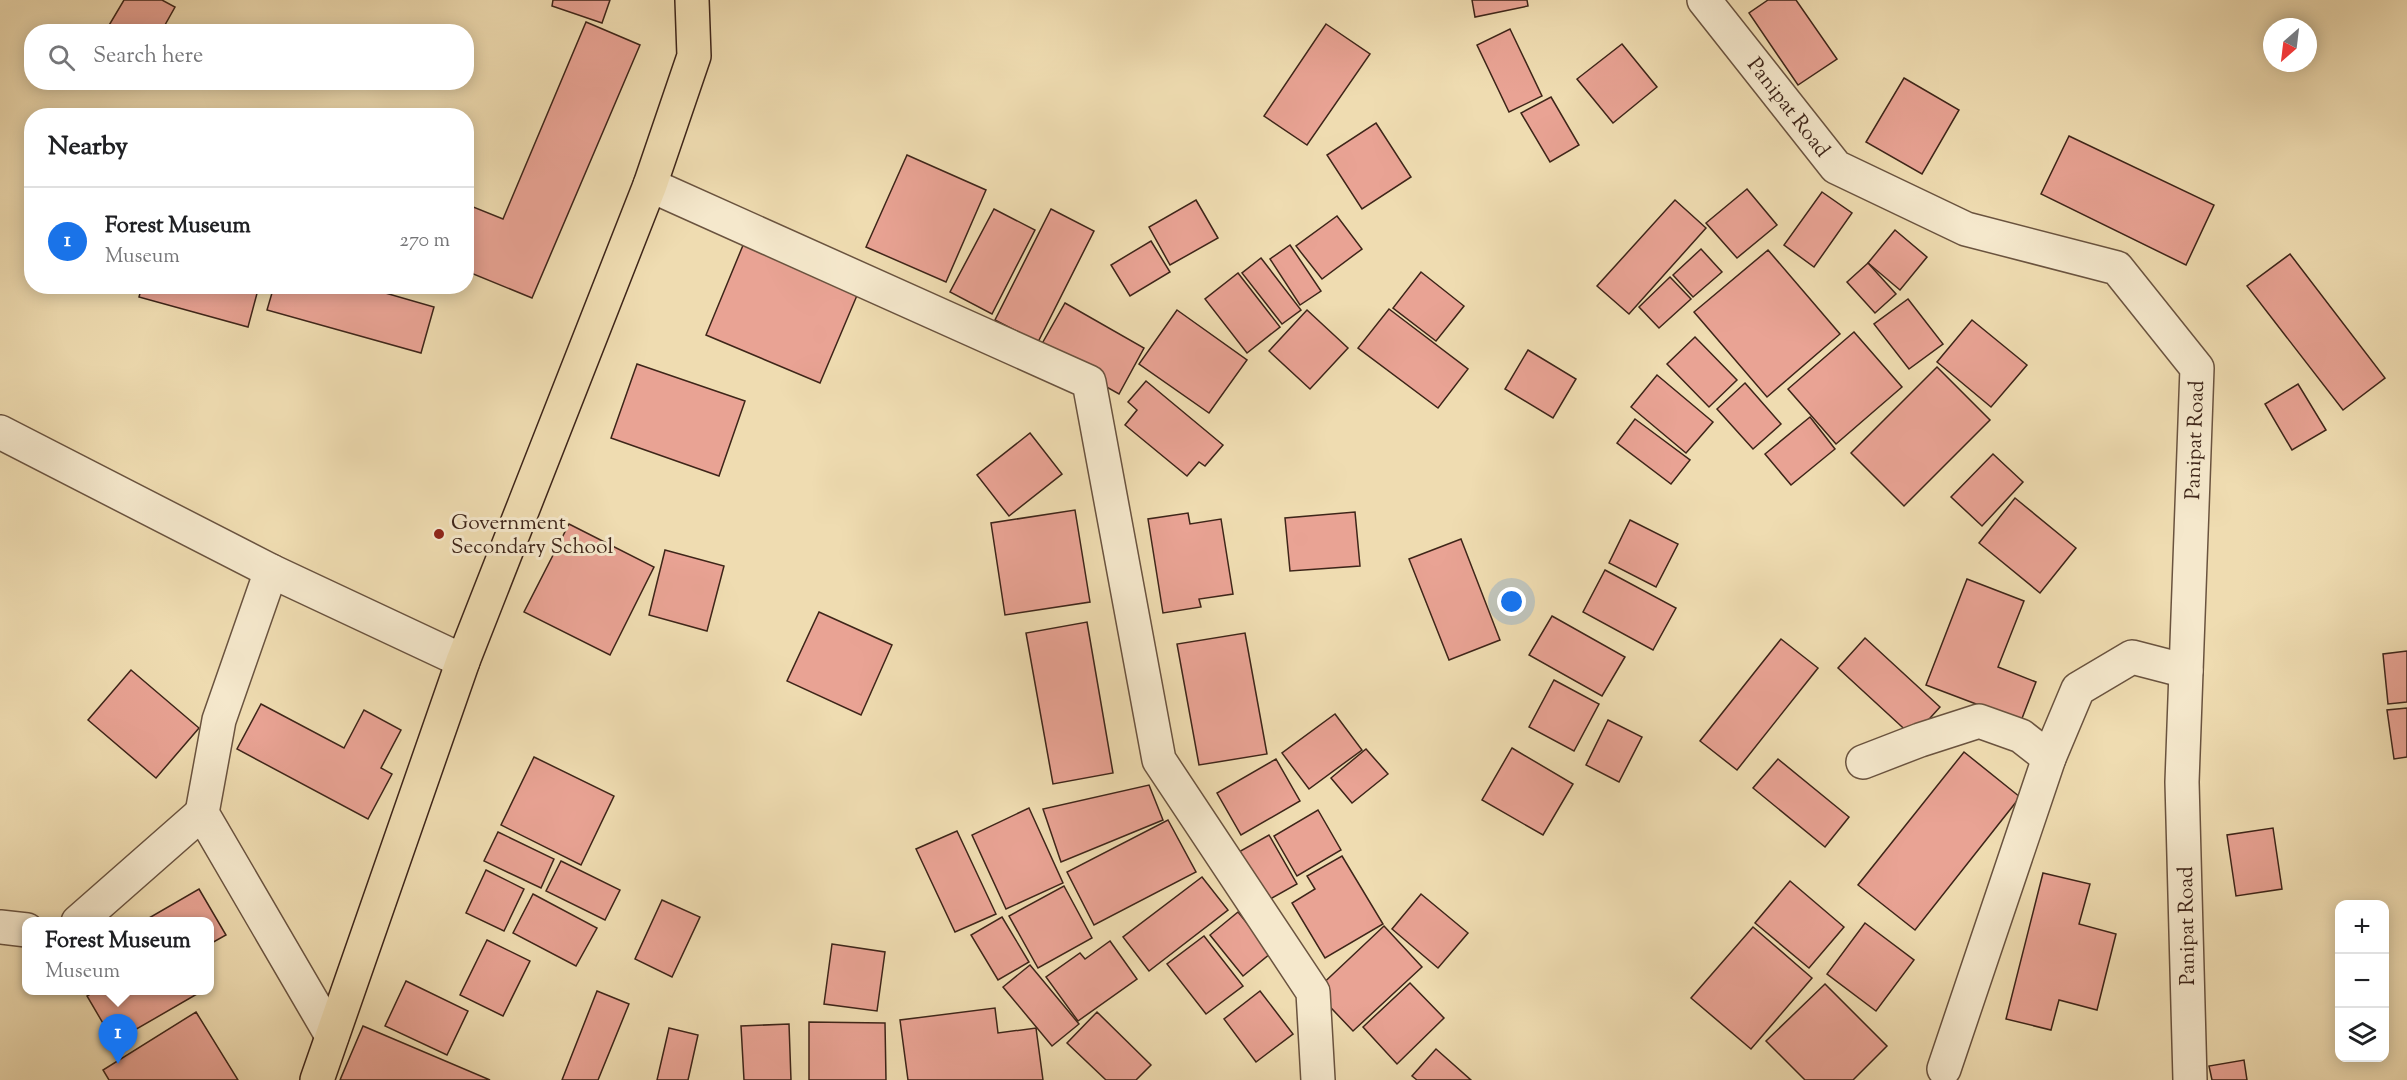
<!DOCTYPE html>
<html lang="en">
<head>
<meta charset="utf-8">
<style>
  :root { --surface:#fff; --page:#f2f2f2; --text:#202124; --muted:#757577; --line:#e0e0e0; --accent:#1a73e8 }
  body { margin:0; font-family:"Sorts Mill Goudy",serif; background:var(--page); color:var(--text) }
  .controls { position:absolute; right:18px; bottom:18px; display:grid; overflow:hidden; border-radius:12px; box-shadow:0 3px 15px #0003 }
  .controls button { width:54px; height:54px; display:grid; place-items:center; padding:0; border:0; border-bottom:2px solid var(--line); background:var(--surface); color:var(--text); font:30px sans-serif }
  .compass { position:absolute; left:2263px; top:18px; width:54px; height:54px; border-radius:50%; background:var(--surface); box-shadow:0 3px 15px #0003; rotate:208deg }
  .you { position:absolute; left:1512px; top:602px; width:21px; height:21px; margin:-15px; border:4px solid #fff; border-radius:50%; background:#1a73e8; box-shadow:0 0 0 9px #1a73e833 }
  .badge { display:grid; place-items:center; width:39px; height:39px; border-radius:50%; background:var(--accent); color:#fff; font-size:20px; font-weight:700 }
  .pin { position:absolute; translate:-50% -50px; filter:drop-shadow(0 2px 3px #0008) }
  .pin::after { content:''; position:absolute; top:32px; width:21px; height:18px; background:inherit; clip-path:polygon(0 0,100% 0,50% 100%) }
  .popup { position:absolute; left:22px; top:917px; width:192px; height:78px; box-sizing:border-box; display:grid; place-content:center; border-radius:12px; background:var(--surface); filter:drop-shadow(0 2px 4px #0005); font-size:20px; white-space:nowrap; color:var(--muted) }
  .popup b { font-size:22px; color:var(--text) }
  .popup::after { content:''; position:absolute; left:50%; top:100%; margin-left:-12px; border:12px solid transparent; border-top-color:var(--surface) }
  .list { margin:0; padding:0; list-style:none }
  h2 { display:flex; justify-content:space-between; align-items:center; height:78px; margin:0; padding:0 24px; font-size:26px }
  h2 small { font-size:20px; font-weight:400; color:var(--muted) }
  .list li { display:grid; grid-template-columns:39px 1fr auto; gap:18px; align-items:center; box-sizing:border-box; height:108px; padding:0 24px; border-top:2px solid var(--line) }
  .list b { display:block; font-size:22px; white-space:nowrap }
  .list p { margin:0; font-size:20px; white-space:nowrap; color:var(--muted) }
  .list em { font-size:20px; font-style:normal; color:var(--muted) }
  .icon { flex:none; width:33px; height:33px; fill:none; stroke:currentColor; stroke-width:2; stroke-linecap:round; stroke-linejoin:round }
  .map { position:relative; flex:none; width:2407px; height:1080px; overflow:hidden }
  .search { position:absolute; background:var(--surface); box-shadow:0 3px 15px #0003; left:24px; top:24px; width:450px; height:66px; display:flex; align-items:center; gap:15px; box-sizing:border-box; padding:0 21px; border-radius:24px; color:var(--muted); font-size:22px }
  .panel { position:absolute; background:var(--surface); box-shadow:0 3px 15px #0003; left:24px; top:108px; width:450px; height:186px; border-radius:24px }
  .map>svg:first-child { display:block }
</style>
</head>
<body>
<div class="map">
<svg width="2407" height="1080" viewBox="0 0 2407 1080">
  <rect width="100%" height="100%" fill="#efdcb1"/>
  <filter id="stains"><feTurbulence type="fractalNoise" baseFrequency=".00333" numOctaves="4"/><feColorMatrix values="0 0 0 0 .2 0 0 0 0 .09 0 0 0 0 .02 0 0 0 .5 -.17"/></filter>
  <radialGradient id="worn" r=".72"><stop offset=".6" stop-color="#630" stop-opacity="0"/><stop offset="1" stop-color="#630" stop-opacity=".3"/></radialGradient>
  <!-- building -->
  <g fill="#e9a394" stroke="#3e2519" stroke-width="1.5">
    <path d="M124,0H162L175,7L161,32H105Z"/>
    <path d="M553,0H610L602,23L552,6Z"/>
    <path d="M1472,0H1527L1528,6L1475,17Z"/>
    <path d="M1768,0H1796L1837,59L1798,85L1749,13Z"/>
    <path d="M586,22L640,45L532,298L466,271V204L503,219Z"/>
    <path d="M1326,24L1370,54L1307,145L1264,116Z"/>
    <path d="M1510,29L1542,96L1509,112L1477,45Z"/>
    <path d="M1622,44L1657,87L1613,123L1577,79Z"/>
    <path d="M1904,78L1959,110L1922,174L1866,142Z"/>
    <path d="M1551,97L1579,145L1550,162L1521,113Z"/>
    <path d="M1376,123L1411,177L1362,209L1327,155Z"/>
    <path d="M2069,136L2214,205L2186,265L2041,194Z"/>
    <path d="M907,155L986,190L946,282L866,247Z"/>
    <path d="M1747,189L1777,225L1737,258L1706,223Z"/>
    <path d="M1822,192L1852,213L1814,267L1784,245Z"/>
    <path d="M1196,200L1218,238L1170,265L1149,227Z"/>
    <path d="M1675,200L1706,228L1629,314L1597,286Z"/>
    <path d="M994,209L1035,230L992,314L950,292Z"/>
    <path d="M1051,209L1094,231L1038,342L995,320Z"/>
    <path d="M1337,216L1362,249L1322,279L1296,246Z"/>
    <path d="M1895,230L1927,257L1900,290L1868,263Z"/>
    <path d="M746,238L861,286L820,383L706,335Z"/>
    <path d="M1151,241L1170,272L1130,296L1111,265Z"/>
    <path d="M1290,245L1321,291L1300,305L1270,259Z"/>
    <path d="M1701,249L1722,272L1693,297L1673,275Z"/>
    <path d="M1768,250L1840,334L1767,397L1694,312Z"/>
    <path d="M2290,254L2385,378L2343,410L2247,286Z"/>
    <path d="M1261,258L1301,310L1282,324L1242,273Z"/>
    <path d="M1868,263L1896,294L1875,313L1847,282Z"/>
    <path d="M1421,272L1464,306L1436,341L1393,308Z"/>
    <path d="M1238,273L1280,327L1247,353L1205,299Z"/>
    <path d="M1670,277L1691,299L1659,328L1639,307Z"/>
    <path d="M142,286H259L248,327L139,297Z"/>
    <path d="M274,286H361L434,307L421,353L267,310Z"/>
    <path d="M1908,299L1943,344L1909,369L1874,324Z"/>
    <path d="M1065,303L1144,348L1119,394L1039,349Z"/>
    <path d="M1389,309L1468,369L1438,408L1358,348Z"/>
    <path d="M1177,310L1247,360L1209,413L1139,364Z"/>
    <path d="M1307,310L1348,348L1310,389L1269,351Z"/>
    <path d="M1972,320L2027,365L1991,407L1937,362Z"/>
    <path d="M1854,332L1902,387L1836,444L1788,389Z"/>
    <path d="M1695,337L1737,380L1709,407L1667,364Z"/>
    <path d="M1528,350L1576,379L1553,418L1505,389Z"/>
    <path d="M637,364L745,401L719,476L611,438Z"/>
    <path d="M1937,367L1990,420L1904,506L1851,453Z"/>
    <path d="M1657,375L1713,422L1686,453L1631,407Z"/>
    <path d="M1146,381L1223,445L1205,466L1199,462L1187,476L1125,425L1137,410L1128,402Z"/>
    <path d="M1745,383L1781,424L1753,449L1717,409Z"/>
    <path d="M2298,384L2326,430L2292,450L2265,404Z"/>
    <path d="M1810,417L1835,449L1791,485L1765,454Z"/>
    <path d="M1635,419L1690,460L1671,484L1617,443Z"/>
    <path d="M1030,433L1062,474L1009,516L977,475Z"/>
    <path d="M1993,454L2023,482L1982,526L1951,497Z"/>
    <path d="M2015,498L2076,548L2040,593L1979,543Z"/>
    <path d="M1075,510L1090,602L1005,615L991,523Z"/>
    <path d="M1355,512L1360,566L1290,571L1285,518Z"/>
    <path d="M1188,513L1190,524L1221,519L1233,594L1199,599L1201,607L1163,613L1148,519Z"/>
    <path d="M1630,520L1678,544L1656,587L1609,563Z"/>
    <path d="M569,524L654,567L610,655L524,612Z"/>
    <path d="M1461,539L1500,640L1449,660L1409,559Z"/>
    <path d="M665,550L724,566L707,631L649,615Z"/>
    <path d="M1605,570L1676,608L1653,650L1583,612Z"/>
    <path d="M1967,579L2024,601L1998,667L2036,682L2021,721L1926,685Z"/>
    <path d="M819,612L892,645L861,715L787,681Z"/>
    <path d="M1552,616L1625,657L1602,696L1529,655Z"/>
    <path d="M1087,622L1113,773L1053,784L1026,633Z"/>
    <path d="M1245,633L1267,754L1199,765L1177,644Z"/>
    <path d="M1865,638L1940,707L1913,737L1838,668Z"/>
    <path d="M1781,639L1818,668L1737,770L1700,741Z"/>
    <path d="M2407,651V702L2388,704L2383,654Z"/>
    <path d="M131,670L199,728L156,778L88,720Z"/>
    <path d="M1554,680L1599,704L1574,751L1529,727Z"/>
    <path d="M261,704L344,748L364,710L401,730L381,768L392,774L368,819L237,749Z"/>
    <path d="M2407,708V757L2394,759L2387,710Z"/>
    <path d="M1335,714L1362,750L1309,789L1282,753Z"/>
    <path d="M1608,720L1642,737L1619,782L1586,765Z"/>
    <path d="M1512,748L1573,784L1543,835L1482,800Z"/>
    <path d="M1366,749L1388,774L1352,803L1331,778Z"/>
    <path d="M1964,752L2020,797L1915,930L1858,885Z"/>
    <path d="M534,757L614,796L581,865L501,825Z"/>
    <path d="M1276,759L1300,801L1241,835L1217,793Z"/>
    <path d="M1778,759L1849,817L1825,847L1753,788Z"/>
    <path d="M1149,785L1163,820L1061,862L1043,809Z"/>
    <path d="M1029,808L1063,883L1006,909L972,835Z"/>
    <path d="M1318,810L1341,850L1297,876L1274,836Z"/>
    <path d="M1168,820L1196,872L1094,925L1067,872Z"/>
    <path d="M2273,828L2282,889L2236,896L2227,835Z"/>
    <path d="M957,831L996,914L955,932L916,849Z"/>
    <path d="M498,832L554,859L541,888L484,861Z"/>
    <path d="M1269,835L1297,884L1265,902L1237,853Z"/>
    <path d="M1342,856L1383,924L1325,958L1292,903L1315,889L1307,876Z"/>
    <path d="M561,861L620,890L605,920L546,891Z"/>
    <path d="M486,870L524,889L504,931L466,913Z"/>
    <path d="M2043,873L2090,884L2079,924L2116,934L2097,1010L2059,1000L2051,1030L2006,1019Z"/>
    <path d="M1202,877L1228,910L1149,971L1123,937Z"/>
    <path d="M1790,881L1844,927L1809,968L1755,923Z"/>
    <path d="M1064,886L1092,938L1038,968L1009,916Z"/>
    <path d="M199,889L226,935L210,944V922H142Z"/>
    <path d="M533,894L597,928L576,966L513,933Z"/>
    <path d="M1421,894L1468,933L1438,968L1392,929Z"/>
    <path d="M662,900L700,917L672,977L635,959Z"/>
    <path d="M1238,912L1271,953L1243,976L1210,935Z"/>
    <path d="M1002,917L1029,962L998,980L971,935Z"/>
    <path d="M1865,923L1914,960L1876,1011L1827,974Z"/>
    <path d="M1384,926L1422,967L1353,1031L1315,991Z"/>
    <path d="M1753,927L1812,978L1751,1049L1691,998Z"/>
    <path d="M1204,936L1243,986L1206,1014L1167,964Z"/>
    <path d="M487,940L530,961L503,1016L460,995Z"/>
    <path d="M1110,941L1137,979L1078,1021L1046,977L1080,953L1085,959Z"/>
    <path d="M832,944L885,952L877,1011L824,1004Z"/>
    <path d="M1030,965L1079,1024L1052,1046L1003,987Z"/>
    <path d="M406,981L468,1011L447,1055L385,1026Z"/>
    <path d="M1410,983L1444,1018L1397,1064L1363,1027Z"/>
    <path d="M1825,984L1887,1046L1853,1080H1805L1766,1041Z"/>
    <path d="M97,990H204L114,1042L87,996Z"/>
    <path d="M597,991L629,1004L598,1080H562Z"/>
    <path d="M1260,991L1293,1034L1256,1062L1224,1019Z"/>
    <path d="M995,1008L998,1033L1036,1028L1043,1080H908L900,1020Z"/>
    <path d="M196,1012L238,1080H109L103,1070Z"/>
    <path d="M1097,1012L1151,1065L1136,1080H1106L1067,1043Z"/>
    <path d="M809,1022L885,1023L886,1080H809Z"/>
    <path d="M789,1024L791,1080H744L741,1026Z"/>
    <path d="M363,1026L490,1080H340Z"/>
    <path d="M669,1028L698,1035L688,1080H657Z"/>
    <path d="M1436,1049L1471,1080H1417L1412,1076Z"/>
    <path d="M2244,1060L2247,1080H2212L2209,1066Z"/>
  </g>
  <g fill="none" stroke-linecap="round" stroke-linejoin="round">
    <!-- minor casing -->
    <g stroke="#6a533f" stroke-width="36">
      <g id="minor">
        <path d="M1704,0L1836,167L1966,229L2117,268L2197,368L2182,782L2190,1080"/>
        <path d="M650,185L1089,382L1159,760L1313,992L1318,1080"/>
        <path d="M0,432L271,571L463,661"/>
        <path d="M271,571L219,720L202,813L332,1036"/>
        <path d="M1863,762L1920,740L1979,721L2021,736L2049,758"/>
        <path d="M78,922L202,813"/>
        <path d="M0,927L27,930"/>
        <path d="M1944,1069L2049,758L2078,689L2132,657L2186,671"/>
      </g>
    </g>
    <!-- highway casing -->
    <g stroke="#3e2519" stroke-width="36">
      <path id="highway" d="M317,1080L463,661L650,185L694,56L692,0"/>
    </g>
    <!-- minor -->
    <use href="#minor" stroke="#f5e8cc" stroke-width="33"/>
    <!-- highway -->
    <use href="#highway" stroke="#efdcb1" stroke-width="33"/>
  </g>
  <!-- markers -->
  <circle fill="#8f2418" stroke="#f5e8cc" stroke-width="2" cx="439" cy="534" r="6"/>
  <g text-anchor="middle" stroke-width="6" stroke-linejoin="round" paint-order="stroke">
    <!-- street labels -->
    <g font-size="21" fill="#3e2519" stroke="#f5e8cc">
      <text transform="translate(1789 107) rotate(52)" y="7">Panipat Road</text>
      <text transform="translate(2194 440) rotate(-88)" y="7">Panipat Road</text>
      <text transform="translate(2186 926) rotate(-91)" y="7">Panipat Road</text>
    </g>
    <!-- poi labels -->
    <g font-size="21" fill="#3e2519" stroke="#f5e8cc" text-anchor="start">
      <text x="451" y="529">Government<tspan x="451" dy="24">Secondary School</tspan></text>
    </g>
  </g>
  <rect width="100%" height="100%" filter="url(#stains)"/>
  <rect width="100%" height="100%" fill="url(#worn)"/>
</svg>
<div class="controls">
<button>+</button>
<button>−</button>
<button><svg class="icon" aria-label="layers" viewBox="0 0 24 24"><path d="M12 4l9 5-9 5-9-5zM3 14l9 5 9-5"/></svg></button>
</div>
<svg class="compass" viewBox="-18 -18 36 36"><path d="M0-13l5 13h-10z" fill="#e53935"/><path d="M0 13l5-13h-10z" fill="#757577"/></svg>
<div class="you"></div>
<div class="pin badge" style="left:118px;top:1064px">1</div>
<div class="popup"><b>Forest Museum</b>Museum</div>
<div class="search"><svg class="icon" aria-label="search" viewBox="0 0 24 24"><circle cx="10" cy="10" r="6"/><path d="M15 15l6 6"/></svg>Search here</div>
<section class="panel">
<h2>Nearby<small></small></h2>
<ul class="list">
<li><span class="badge">1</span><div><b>Forest Museum</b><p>Museum</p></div><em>270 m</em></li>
</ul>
</section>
</div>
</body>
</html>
